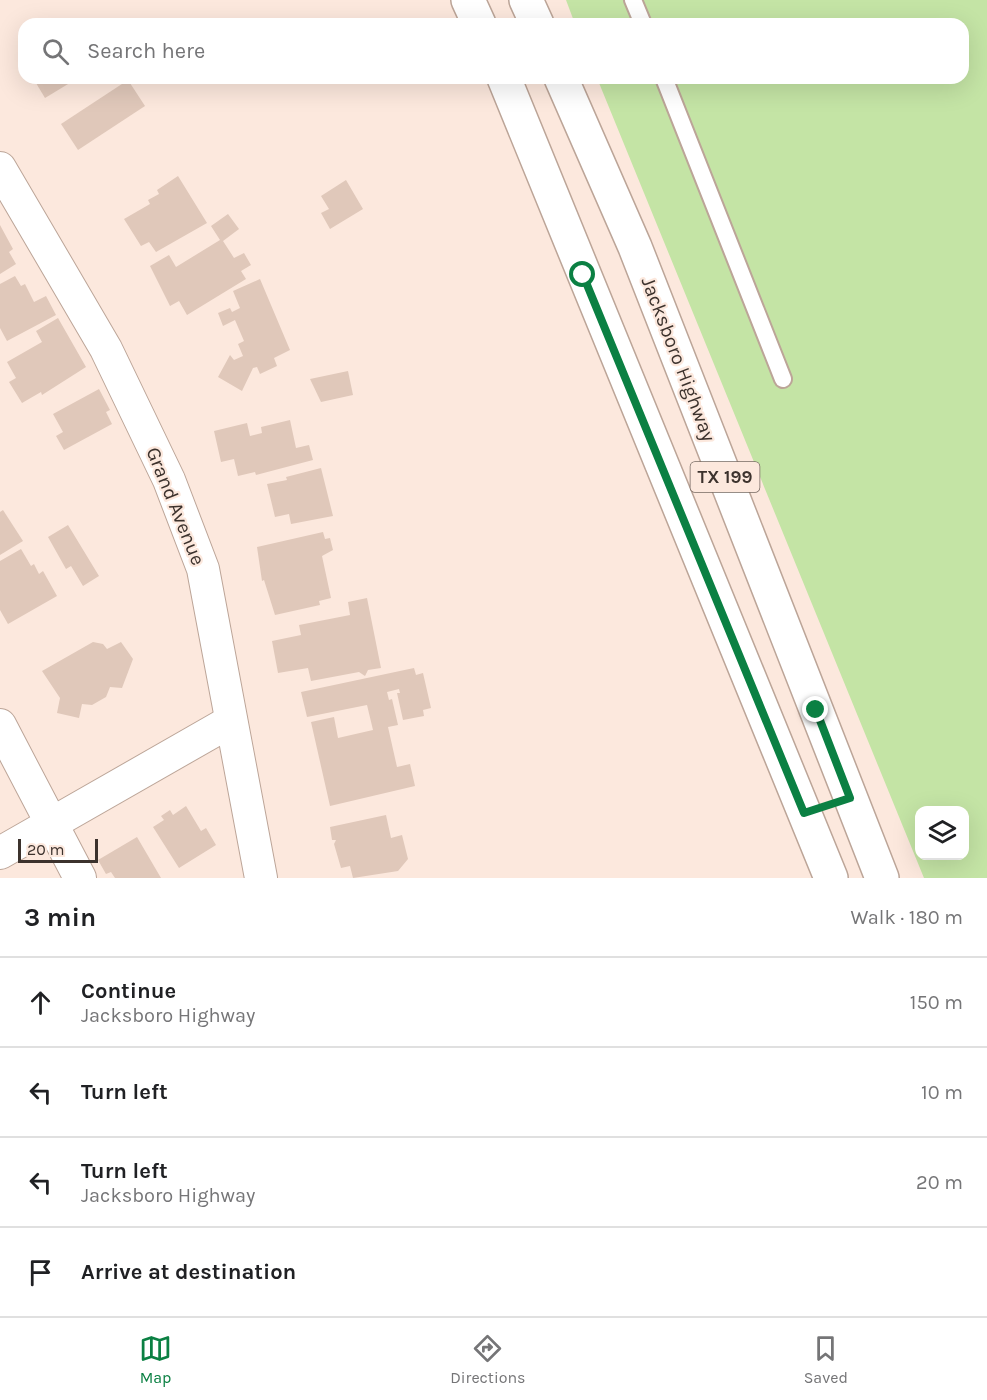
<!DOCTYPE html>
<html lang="en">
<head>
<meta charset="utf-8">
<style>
  :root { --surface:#fff; --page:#f2f2f2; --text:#202124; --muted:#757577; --line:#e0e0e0; --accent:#0b8043 }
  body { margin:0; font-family:Karla,sans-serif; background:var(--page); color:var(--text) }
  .controls { position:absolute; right:18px; bottom:18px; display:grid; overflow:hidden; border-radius:12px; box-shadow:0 6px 24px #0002 }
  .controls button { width:54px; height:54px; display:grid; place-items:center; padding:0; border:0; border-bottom:2px solid var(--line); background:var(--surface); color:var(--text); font:30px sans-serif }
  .scale { position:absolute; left:18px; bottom:15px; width:80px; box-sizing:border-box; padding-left:6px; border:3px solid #3c322d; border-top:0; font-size:16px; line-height:21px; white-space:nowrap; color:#3c322d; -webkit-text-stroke:4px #fce8dd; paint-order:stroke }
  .stop { position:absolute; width:18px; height:18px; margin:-14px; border:4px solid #0b8043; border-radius:50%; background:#fff }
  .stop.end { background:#0b8043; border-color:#fff; box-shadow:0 2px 6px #0008 }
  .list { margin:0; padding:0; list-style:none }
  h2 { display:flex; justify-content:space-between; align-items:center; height:78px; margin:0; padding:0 24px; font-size:26px }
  h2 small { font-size:20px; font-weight:400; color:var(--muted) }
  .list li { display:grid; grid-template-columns:39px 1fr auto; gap:18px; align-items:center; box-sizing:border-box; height:90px; padding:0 24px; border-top:2px solid var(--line) }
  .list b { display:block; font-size:22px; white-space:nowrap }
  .list p { margin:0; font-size:20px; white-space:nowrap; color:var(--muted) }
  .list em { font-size:20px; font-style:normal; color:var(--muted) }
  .icon { flex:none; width:33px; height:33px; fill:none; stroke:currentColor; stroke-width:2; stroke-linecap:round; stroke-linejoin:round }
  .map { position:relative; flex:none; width:987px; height:878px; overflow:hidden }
  .search { position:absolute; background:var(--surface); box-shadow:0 6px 24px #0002; left:18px; right:18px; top:18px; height:66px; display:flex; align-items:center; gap:15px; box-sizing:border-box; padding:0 21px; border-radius:18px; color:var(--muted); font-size:22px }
  .sheet { height:438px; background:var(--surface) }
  nav { display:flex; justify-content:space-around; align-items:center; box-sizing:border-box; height:84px; border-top:2px solid var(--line); background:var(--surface); font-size:16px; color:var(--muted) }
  nav a { display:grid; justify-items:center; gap:3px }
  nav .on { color:var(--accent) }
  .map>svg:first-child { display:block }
</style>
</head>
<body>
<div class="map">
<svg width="987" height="878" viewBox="0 0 987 878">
  <rect width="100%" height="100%" fill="#fce8dd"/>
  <!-- green -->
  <path fill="#c4e4a5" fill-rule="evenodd" d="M566,0H987V878H924L597,78H963V24H575ZM920,810H964V856H920Z"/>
  <!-- building -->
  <g fill="#e0c8ba">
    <path d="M33,78H78L45,98Z"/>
    <path d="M128,80L145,106L78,150L61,124Z"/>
    <path d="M178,176L207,223L156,252L149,242L141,246L124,219L150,204L148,200L159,194L157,190Z"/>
    <path d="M346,180L363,209L330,229L321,213L329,209L321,196Z"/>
    <path d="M228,214L239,229L223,241L234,258L244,253L251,265L241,271L246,279L187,315L179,301L170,306L150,266L169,255L176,267L220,240L211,226Z"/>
    <path d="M0,225L13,249L9,252L16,264L0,274Z"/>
    <path d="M15,276L21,286L25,284L34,302L46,296L56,315L7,341L0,328V284Z"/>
    <path d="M260,279L290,350L274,358L277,366L260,374L257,367L253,368L242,391L218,377L230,355L234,360L243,356L238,344L244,341L235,320L223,326L218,313L230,308L232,312L240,308L233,291Z"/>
    <path d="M58,318L86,367L42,395L41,392L22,403L9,382L16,378L7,362L42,342L36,331Z"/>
    <path d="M348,371L353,395L321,402L310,379Z"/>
    <path d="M99,389L110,410L106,412L112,424L64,450L56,436L63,432L53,414Z"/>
    <path d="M290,420L296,448L309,445L313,460L256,475L255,472L238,476L234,459L221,462L214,431L247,423L250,436L262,433L261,427Z"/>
    <path d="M321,468L333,516L291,524L289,514L275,517L267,484L287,480L286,477Z"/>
    <path d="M3,510L23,541L0,555V512Z"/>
    <path d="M68,525L99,576L83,586L71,566L66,569L48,537Z"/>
    <path d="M323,532L325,539L330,538L333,550L322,556L331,598L319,601L320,605L275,615L264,580L262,581L257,547Z"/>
    <path d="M21,549L31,566L34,564L39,574L43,571L57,596L8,624L0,610V561Z"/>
    <path d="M367,598L381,668L368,670L365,676L359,672L311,681L308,668L278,673L272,641L301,635L299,625L350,615L348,602Z"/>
    <path d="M93,642L103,644L107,649L121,642L133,659L122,688L110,687L106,697L92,705L82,704L79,718L57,713L60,698L42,671Z"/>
    <path d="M414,668L416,675L423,673L431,708L423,710L424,716L403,720L397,693H400L399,689L387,692L389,700L392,699L398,725L388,727L397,767L410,764L415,786L330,806L311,722L334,717L338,738L373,730L367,705L307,717L301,692Z"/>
    <path d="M186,806L201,831L206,828L216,845L179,868L153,827L164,820L161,816L170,810L173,815Z"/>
    <path d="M386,815L391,838L402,835L408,859L398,871L353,878L350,866L341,868L334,844L336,840H332L330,827Z"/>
    <path d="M137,837L161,878H115L111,872L106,874L98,860Z"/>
  </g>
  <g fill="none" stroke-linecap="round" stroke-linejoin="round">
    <!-- lane casing -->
    <g stroke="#bca598" stroke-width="20">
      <g id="lane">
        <path d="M633,0L643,24"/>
        <path d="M664,78L783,379"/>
      </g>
    </g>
    <!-- street casing -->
    <g stroke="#bca598" stroke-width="34">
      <g id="street">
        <path d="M0,168L106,349L169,480L203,569L261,878"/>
        <path d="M0,725L80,878"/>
        <path d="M0,853L231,721"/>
      </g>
    </g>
    <!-- primary casing -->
    <g stroke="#bca598" stroke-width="36">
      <g id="primary">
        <path d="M468,0L479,24"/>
        <path d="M526,0L537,24"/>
        <path d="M504,78L831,878"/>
        <path d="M561,78L635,247L882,878"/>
      </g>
    </g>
    <!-- lane -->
    <use href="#lane" stroke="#fff" stroke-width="16"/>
    <!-- street -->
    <use href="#street" stroke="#fff" stroke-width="32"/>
    <!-- primary -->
    <use href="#primary" stroke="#fff" stroke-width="33"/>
  </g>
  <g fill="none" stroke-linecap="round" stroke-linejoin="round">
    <!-- route -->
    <path stroke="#0b8043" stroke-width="8" d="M583,275L804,813L850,798L816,710"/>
  </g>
  <g text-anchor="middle" stroke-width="4.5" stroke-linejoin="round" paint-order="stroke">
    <!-- shield labels -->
    <rect fill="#fce8dd" stroke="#766962" stroke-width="1.5" x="690.5" y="462" width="69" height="30" rx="4.5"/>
    <g font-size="18" font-weight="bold" fill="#3c322d">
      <text x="725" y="483">TX 199</text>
    </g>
    <!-- street labels -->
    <g font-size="20" fill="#3c322d" stroke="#fce8dd">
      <text transform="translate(679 359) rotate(69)" y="7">Jacksboro Highway</text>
      <text transform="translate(176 506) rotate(68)" y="7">Grand Avenue</text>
    </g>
  </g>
</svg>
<div class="controls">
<button><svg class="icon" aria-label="layers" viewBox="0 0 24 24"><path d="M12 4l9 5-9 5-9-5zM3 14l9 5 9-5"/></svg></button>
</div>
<div class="scale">20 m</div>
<div class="stop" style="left:583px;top:275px"></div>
<div class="stop end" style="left:816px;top:710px"></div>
<div class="search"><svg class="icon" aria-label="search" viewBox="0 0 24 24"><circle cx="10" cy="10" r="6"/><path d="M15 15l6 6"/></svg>Search here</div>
</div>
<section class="sheet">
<h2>3 min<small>Walk · 180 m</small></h2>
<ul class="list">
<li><svg class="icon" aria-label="ahead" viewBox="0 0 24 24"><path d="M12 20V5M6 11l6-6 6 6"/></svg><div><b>Continue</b><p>Jacksboro Highway</p></div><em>150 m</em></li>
<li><svg class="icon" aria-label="left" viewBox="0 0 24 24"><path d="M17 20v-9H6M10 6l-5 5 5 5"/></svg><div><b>Turn left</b></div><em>10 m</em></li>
<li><svg class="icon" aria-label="left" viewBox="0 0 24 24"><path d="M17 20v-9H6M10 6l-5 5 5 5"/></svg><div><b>Turn left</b><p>Jacksboro Highway</p></div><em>20 m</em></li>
<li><svg class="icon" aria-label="arrive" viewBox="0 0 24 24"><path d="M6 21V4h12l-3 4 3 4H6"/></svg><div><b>Arrive at destination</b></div></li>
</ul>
</section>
<nav>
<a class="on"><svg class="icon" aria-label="map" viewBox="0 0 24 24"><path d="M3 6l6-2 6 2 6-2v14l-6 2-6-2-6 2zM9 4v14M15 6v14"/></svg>Map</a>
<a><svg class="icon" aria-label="directions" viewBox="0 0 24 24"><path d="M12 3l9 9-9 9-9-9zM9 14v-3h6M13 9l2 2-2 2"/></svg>Directions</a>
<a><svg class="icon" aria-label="saved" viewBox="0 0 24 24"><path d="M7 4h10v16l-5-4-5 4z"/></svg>Saved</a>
</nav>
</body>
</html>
